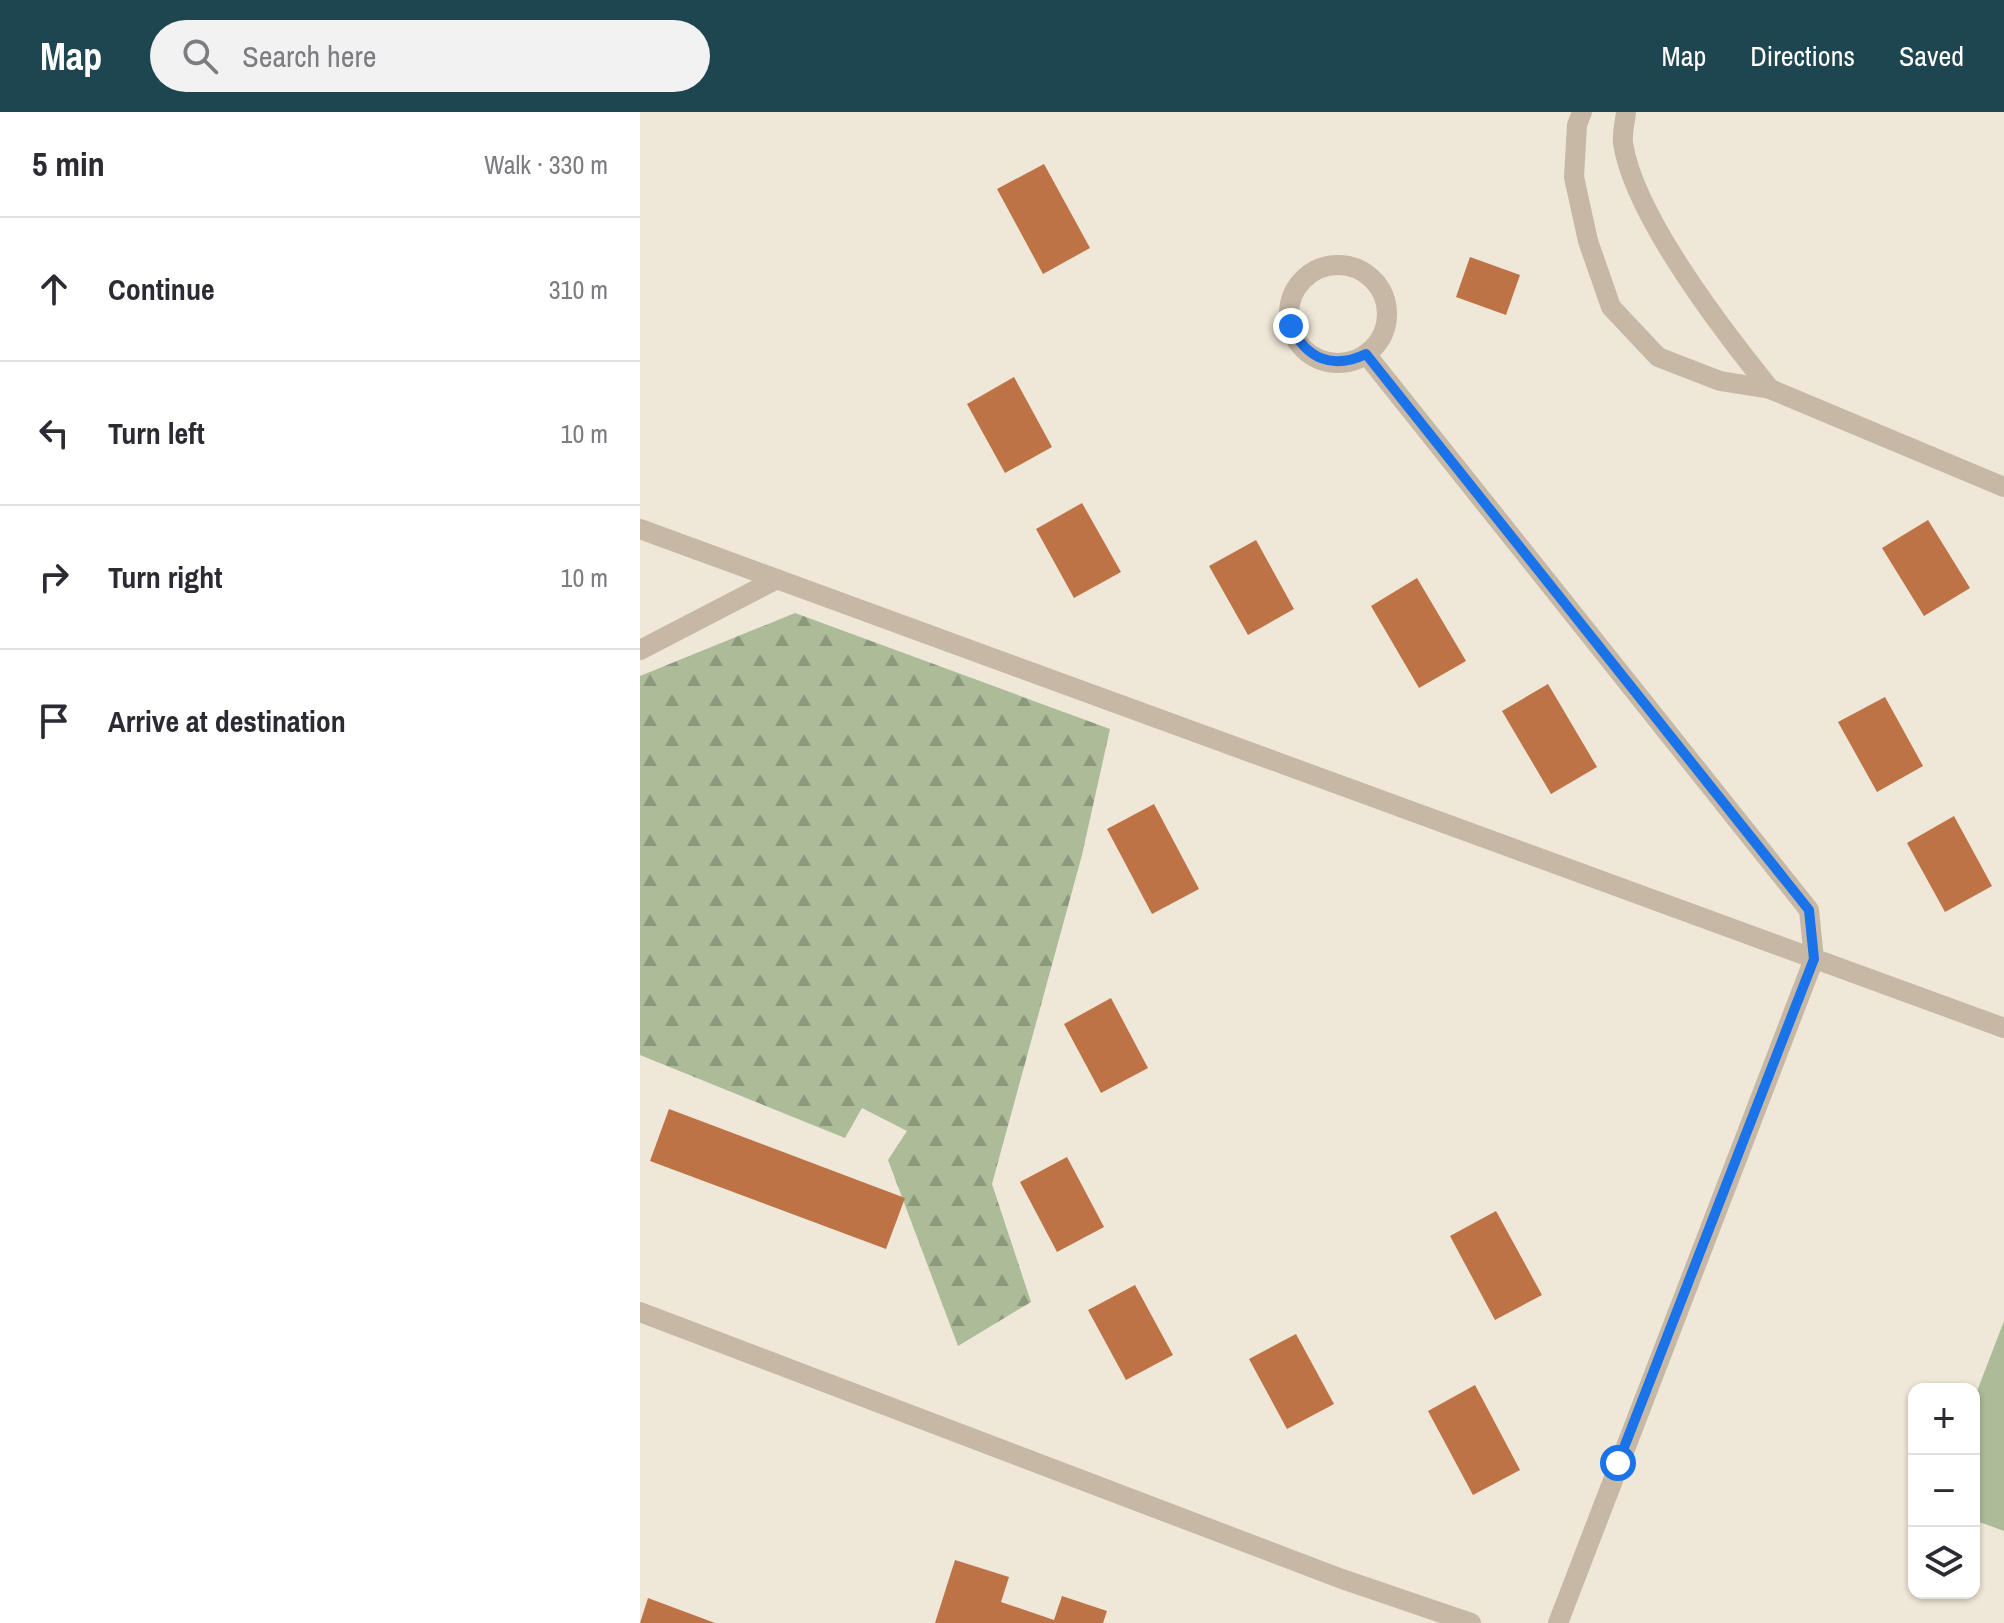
<!DOCTYPE html>
<html lang="en">
<head>
<meta charset="utf-8">
<style>
  :root { --surface:#fff; --page:#f2f2f3; --text:#2b2b33; --muted:#7c7c81; --line:#e1e1e2; --accent:#1e4650 }
  body { margin:0; font-family:"Archivo Narrow",sans-serif; background:var(--page); color:var(--text) }
  .controls { position:absolute; right:24px; bottom:24px; display:grid; overflow:hidden; border-radius:16px; box-shadow:0 2px 6px #0004 }
  .controls button { width:72px; height:72px; display:grid; place-items:center; padding:0; border:0; border-bottom:2px solid var(--line); background:var(--surface); color:var(--text); font:40px sans-serif }
  .stop { position:absolute; width:24px; height:24px; margin:-18px; border:6px solid #1a73e8; border-radius:50%; background:#fff }
  .stop.end { background:#1a73e8; border-color:#fff; box-shadow:0 2px 8px #0008 }
  .list { margin:0; padding:0; list-style:none }
  h2 { display:flex; justify-content:space-between; align-items:center; height:104px; margin:0; padding:0 32px; font-size:34px }
  h2 small { font-size:26px; font-weight:400; color:var(--muted) }
  .list li { display:grid; grid-template-columns:52px 1fr auto; gap:24px; align-items:center; box-sizing:border-box; height:144px; padding:0 32px; border-top:2px solid var(--line) }
  .list b { display:block; font-size:30px; white-space:nowrap }
  .list em { font-size:26px; font-style:normal; color:var(--muted) }
  .icon { flex:none; width:44px; height:44px; fill:none; stroke:currentColor; stroke-width:2; stroke-linecap:round; stroke-linejoin:round }
  .map { position:relative; flex:none; width:1364px; height:1511px; overflow:hidden }
  header { display:flex; align-items:center; gap:48px; box-sizing:border-box; height:112px; padding:0 40px; background:var(--accent); color:#fff }
  header strong { font-size:38px }
  nav { display:flex; gap:44px; margin-inline-start:auto; font-size:28px }
  .search { width:560px; height:72px; background:var(--page); display:flex; align-items:center; gap:20px; box-sizing:border-box; padding:0 28px; border-radius:44px; color:var(--muted); font-size:30px }
  main { display:flex }
  aside { flex:1; background:var(--surface) }
  .map>svg:first-child { display:block }
</style>
</head>
<body>
<header>
<strong>Map</strong>
<div class="search"><svg class="icon" aria-label="search" viewBox="0 0 24 24"><circle cx="10" cy="10" r="6"/><path d="M15 15l6 6"/></svg>Search here</div>
<nav><a>Map</a><a>Directions</a><a>Saved</a></nav>
</header>
<main>
<aside>
<h2>5 min<small>Walk · 330 m</small></h2>
<ul class="list">
<li><svg class="icon" aria-label="ahead" viewBox="0 0 24 24"><path d="M12 20V5M6 11l6-6 6 6"/></svg><div><b>Continue</b></div><em>310 m</em></li>
<li><svg class="icon" aria-label="left" viewBox="0 0 24 24"><path d="M17 20v-9H6M10 6l-5 5 5 5"/></svg><div><b>Turn left</b></div><em>10 m</em></li>
<li><svg class="icon" aria-label="right" viewBox="0 0 24 24"><path d="M7 20v-9h11M14 6l5 5-5 5"/></svg><div><b>Turn right</b></div><em>10 m</em></li>
<li><svg class="icon" aria-label="arrive" viewBox="0 0 24 24"><path d="M6 21V4h12l-3 4 3 4H6"/></svg><div><b>Arrive at destination</b></div></li>
</ul>
</aside>
<div class="map">
<svg width="1364" height="1511" viewBox="0 0 1364 1511">
  <defs>
    <pattern id="forest-firs" width="22" height="20" patternUnits="userSpaceOnUse" patternTransform="scale(2)"><rect width="22" height="20" fill="#acbc99"/><path d="M5 1l3.5 6h-7zM16 11l3.5 6h-7z" fill="#8d997d"/></pattern>
  </defs>
  <rect width="100%" height="100%" fill="#efe7d7"/>
  <!-- green -->
  <path fill="#acbc99" d="M1364,1209V1419L1334,1408V1287Z"/>
  <!-- forest -->
  <path fill="url(#forest-firs)" d="M155,501L470,617L442,743L352,1072L391,1190L318,1234L248,1048L267,1019L222,996L205,1026L0,943V564Z"/>
  <!-- building -->
  <g fill="#be7346">
    <path d="M404,52L450,136L403,162L357,77Z"/>
    <path d="M830,145L880,163L866,203L816,185Z"/>
    <path d="M374,265L412,335L365,361L327,292Z"/>
    <path d="M442,391L481,460L434,486L396,417Z"/>
    <path d="M1288,408L1330,476L1284,504L1242,436Z"/>
    <path d="M616,428L654,497L608,523L569,454Z"/>
    <path d="M777,466L826,549L779,576L731,494Z"/>
    <path d="M908,572L957,655L911,682L862,599Z"/>
    <path d="M1245,585L1283,654L1237,680L1198,610Z"/>
    <path d="M514,692L559,777L512,802L467,717Z"/>
    <path d="M1314,704L1352,774L1305,800L1267,731Z"/>
    <path d="M471,886L508,956L461,981L424,912Z"/>
    <path d="M29,997L265,1086L246,1137L10,1049Z"/>
    <path d="M427,1045L464,1115L417,1140L380,1070Z"/>
    <path d="M856,1099L902,1183L855,1208L810,1124Z"/>
    <path d="M495,1173L533,1243L486,1268L448,1198Z"/>
    <path d="M656,1222L694,1292L647,1317L609,1247Z"/>
    <path d="M835,1273L880,1358L833,1383L788,1299Z"/>
    <path d="M315,1448L369,1465L361,1490L414,1508L422,1484L467,1499L463,1511H295Z"/>
    <path d="M8,1486L75,1511H0Z"/>
  </g>
  <g fill="none" stroke-linecap="round" stroke-linejoin="round">
    <!-- street -->
    <g stroke="#c6b8a5" stroke-width="20">
      <path d="M942,0L937,13L934,65L948,129L971,195L1018,245L1080,269L1130,277L1364,375"/>
      <path d="M986,0C985,10 982,21 983,31C994,104 1084,220 1130,277"/>
      <circle cx="698" cy="202" r="49"/>
      <path d="M726,242L1169,798L1174,847L918,1511"/>
      <path d="M0,417L1364,916"/>
      <path d="M0,538L137,467"/>
      <path d="M0,1200L702,1467L831,1511"/>
    </g>
  </g>
  <g fill="none" stroke-linecap="round" stroke-linejoin="round">
    <!-- route -->
    <path stroke="#1a73e8" stroke-width="10" d="M651,214C666,247 693,258 726,242L1169,798L1174,847L978,1351"/>
  </g>
</svg>
<div class="controls">
<button>+</button>
<button>−</button>
<button><svg class="icon" aria-label="layers" viewBox="0 0 24 24"><path d="M12 4l9 5-9 5-9-5zM3 14l9 5 9-5"/></svg></button>
</div>
<div class="stop" style="left:978px;top:1351px"></div>
<div class="stop end" style="left:651px;top:214px"></div>
</div>
</main>
</body>
</html>
